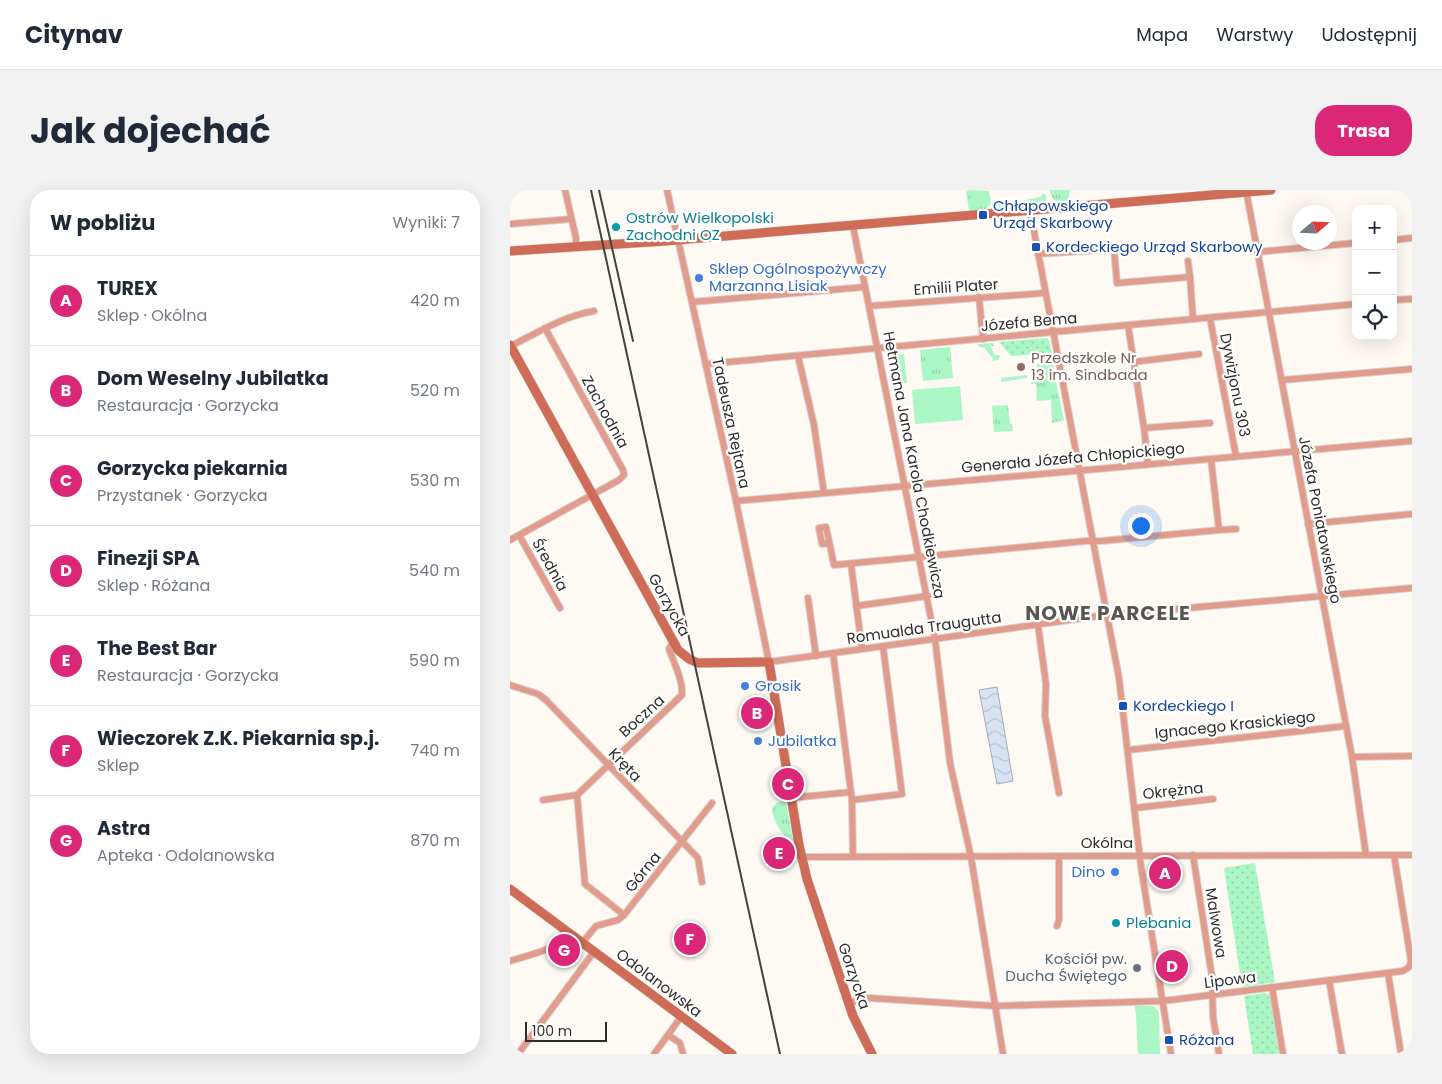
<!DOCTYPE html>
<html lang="pl">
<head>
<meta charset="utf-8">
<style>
  :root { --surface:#fff; --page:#f2f2f3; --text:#1f2937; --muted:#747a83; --line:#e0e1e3; --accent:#db2777 }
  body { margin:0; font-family:Poppins,sans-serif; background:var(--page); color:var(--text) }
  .controls { position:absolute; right:15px; top:15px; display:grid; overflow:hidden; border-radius:10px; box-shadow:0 5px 20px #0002 }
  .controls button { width:45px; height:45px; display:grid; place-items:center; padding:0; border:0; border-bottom:1px solid var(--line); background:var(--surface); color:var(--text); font:25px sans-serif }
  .compass { position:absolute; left:782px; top:15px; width:45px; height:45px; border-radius:50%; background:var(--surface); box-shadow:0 5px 20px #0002; rotate:71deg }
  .scale { position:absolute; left:15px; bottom:12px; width:82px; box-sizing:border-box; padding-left:5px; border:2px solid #2e2d2a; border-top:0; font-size:14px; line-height:18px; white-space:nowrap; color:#2e2d2a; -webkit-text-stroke:4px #fff; paint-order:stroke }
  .you { position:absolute; left:630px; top:335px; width:18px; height:18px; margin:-12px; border:4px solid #fff; border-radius:50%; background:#1a73e8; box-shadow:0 0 0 8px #1a73e833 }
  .badge { display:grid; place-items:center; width:32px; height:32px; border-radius:50%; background:var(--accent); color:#fff; font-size:16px; font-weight:700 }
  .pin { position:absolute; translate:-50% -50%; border:2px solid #fff; box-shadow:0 1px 5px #0006 }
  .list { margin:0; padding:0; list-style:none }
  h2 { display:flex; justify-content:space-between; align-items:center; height:65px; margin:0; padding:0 20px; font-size:21px }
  h2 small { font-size:16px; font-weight:400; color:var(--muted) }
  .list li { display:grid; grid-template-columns:32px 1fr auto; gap:15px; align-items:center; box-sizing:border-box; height:90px; padding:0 20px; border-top:1px solid var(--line) }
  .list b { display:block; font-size:19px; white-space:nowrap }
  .list p { margin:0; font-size:16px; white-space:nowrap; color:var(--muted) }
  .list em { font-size:16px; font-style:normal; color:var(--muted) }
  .icon { flex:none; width:28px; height:28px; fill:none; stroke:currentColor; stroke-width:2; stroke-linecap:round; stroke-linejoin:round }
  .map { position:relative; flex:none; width:902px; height:864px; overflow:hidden; border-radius:20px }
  header { display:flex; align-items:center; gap:30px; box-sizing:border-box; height:70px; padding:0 25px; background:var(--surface); border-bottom:1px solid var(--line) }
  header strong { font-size:24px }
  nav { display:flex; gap:28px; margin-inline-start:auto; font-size:18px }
  .intro { display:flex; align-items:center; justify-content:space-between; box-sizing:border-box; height:120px; padding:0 30px }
  h1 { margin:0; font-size:35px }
  .button { padding:12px 22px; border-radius:20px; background:var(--accent); color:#fff; font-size:18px; font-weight:700 }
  main { display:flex; gap:30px; padding:0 30px }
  aside { flex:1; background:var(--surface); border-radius:20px; box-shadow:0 5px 20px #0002 }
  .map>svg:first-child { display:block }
</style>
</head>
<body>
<header>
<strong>Citynav</strong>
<nav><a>Mapa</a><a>Warstwy</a><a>Udostępnij</a></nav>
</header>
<div class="intro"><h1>Jak dojechać</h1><a class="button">Trasa</a></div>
<main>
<aside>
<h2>W pobliżu<small>Wyniki: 7</small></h2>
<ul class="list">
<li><span class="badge">A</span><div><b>TUREX</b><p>Sklep · Okólna</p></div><em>420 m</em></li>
<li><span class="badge">B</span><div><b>Dom Weselny Jubilatka</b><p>Restauracja · Gorzycka</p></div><em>520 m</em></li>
<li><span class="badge">C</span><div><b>Gorzycka piekarnia</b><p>Przystanek · Gorzycka</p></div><em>530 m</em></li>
<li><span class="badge">D</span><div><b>Finezji SPA</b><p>Sklep · Różana</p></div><em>540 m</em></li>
<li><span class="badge">E</span><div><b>The Best Bar</b><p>Restauracja · Gorzycka</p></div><em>590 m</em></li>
<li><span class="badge">F</span><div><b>Wieczorek Z.K. Piekarnia sp.j.</b><p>Sklep</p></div><em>740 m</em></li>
<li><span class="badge">G</span><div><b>Astra</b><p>Apteka · Odolanowska</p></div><em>870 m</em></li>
</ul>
</aside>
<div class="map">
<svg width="902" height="864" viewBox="0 0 902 864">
  <defs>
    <pattern id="grass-tufts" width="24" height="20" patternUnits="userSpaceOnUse" patternTransform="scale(1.25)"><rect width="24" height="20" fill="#aaf6c4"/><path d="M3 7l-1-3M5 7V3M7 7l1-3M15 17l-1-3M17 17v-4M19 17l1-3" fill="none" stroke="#93d3a9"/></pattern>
    <pattern id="garden-dots" width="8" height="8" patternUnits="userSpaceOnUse" patternTransform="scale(1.25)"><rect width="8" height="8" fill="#aaf6c4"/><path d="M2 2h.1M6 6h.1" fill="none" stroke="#93d3a9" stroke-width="1.8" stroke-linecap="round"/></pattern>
    <pattern id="water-waves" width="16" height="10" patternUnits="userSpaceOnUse" patternTransform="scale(1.25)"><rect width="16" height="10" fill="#d7e3f3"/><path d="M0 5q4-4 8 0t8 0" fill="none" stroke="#b9c3d0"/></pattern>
  </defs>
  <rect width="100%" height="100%" fill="#fefaf3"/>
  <!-- grass -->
  <g fill="url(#grass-tufts)">
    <path d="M461,0L479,1L481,13L475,20L459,21L456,1Z"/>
    <path d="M539,0H560L558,11L552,14C544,12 542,7 539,0Z"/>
    <path d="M534,3L536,6V10L530,16L489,18L488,14L493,11L494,15L530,7Z"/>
    <path d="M483,153L484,156H480L485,165H489L490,167L488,170L483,171V169L474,157H469L468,154Z"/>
    <path d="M440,157L443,188L413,191L410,160Z"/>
    <path d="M543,172L545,187L554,230L542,233L541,210L527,211L526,194H521C522,191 521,189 521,185L528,184L527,174Z"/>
    <path d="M517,185V188C508,189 501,191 491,192V188Z"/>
    <path d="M498,215L500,234H502L503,241L484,242L482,216Z"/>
    <path d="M273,611L276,612L283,650C270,645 264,632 262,619C265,614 267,612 273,611Z"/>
    <path d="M625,816H643L649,822V825L626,826Z"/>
  </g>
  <!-- garden -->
  <g fill="url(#garden-dots)">
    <path d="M537,148L539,150L542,163L501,166L489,152Z"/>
    <path d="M745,673L765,792L732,797L714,678Z"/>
    <path d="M755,803L760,805L769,864H743L734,806Z"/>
  </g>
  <!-- pitch -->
  <g fill="#aaf6c4">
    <path d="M394,164L397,193L383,194L380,165Z"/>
    <path d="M450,196L453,230L405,234L402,200Z"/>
    <path d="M649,825L650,864H628L626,826Z"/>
  </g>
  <!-- water -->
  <path fill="url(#water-waves)" stroke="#a4acb7" d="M487,497L503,591L487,594L469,500Z"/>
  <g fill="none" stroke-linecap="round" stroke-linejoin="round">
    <!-- street casing -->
    <g stroke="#d9d5cf" stroke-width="8">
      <g id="street">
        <path d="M55,0L66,48V57"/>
        <path d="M157,0L226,311L259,472L588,426L902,398"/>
        <path d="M736,0L842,567L856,665"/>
        <path d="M0,3L4,0"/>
        <path d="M520,20L609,488L631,677L661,864"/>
        <path d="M0,34L61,29"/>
        <path d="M343,36L425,449L440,573L461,667L493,864"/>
        <path d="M883,50L902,48"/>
        <path d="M747,62L846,53"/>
        <path d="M528,64L604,59L607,93L680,87L683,129"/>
        <path d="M678,71L680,87"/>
        <path d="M469,107L473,149"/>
        <path d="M883,110L902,109"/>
        <path d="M182,112L355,97"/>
        <path d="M359,116L535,103"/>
        <path d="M700,128L726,266"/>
        <path d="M618,135L634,238L638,274"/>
        <path d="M1,156C28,142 54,126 84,121"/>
        <path d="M288,166L304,235L314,303"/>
        <path d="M623,172L689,164"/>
        <path d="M196,174L846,114"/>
        <path d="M772,190L902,179"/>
        <path d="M634,238L700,233"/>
        <path d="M226,311L902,251"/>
        <path d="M798,334L902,324"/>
        <path d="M709,340L726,339"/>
        <path d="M9,345L50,418"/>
        <path d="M0,350L109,290L114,285L113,280L35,138"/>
        <path d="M319,353L312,354L309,338L316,337L324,375L576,351H591L709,340L701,269"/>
        <path d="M341,374L352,459"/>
        <path d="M298,408L306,466"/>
        <path d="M346,416L418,406"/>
        <path d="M528,435L536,494L535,526L549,603"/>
        <path d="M323,463L342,610L343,667"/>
        <path d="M0,495L28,504L36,510L188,668L192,692"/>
        <path d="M618,560L836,536"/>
        <path d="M842,567L902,566"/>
        <path d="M281,608L341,602"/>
        <path d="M33,610L67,605"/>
        <path d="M342,610L392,604L373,456"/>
        <path d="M625,618L703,609"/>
        <path d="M683,665L702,787L703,826L709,864"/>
        <path d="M292,667L902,665"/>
        <path d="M114,725L75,694L67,605L172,505C173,490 164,473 159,459L163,452"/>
        <path d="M547,736L549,730V666"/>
        <path d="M72,753L86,736L108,730L114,725L202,613"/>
        <path d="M0,771C17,766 50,758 61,744"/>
        <path d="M878,783L891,864"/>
        <path d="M819,790L832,864"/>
        <path d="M762,797L773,864"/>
        <path d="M338,813L359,808L485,816L653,811L893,781L899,777L901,771L884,665"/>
        <path d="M158,845L170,853L173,864"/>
        <path d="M8,864L84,762"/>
        <path d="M144,864L171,827"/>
      </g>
    </g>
    <!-- secondary casing -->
    <g stroke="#d9d5cf" stroke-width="10">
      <g id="secondary">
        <path d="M0,61L155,51L761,0"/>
        <path d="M0,155L168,460L179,469L188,473L259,472L289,655L297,689L343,826L362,864"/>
        <path d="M0,699L222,864"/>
      </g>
    </g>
    <!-- street -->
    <use href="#street" stroke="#e19c8d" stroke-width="6"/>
    <!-- secondary -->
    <use href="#secondary" stroke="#ce6c57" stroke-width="9"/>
    <!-- rail -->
    <g stroke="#43423e" stroke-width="2">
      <path d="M81,0L270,864"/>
      <path d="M89,0L123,151"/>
    </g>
  </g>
  <!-- markers -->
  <g fill="#1a4fb4" stroke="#fff" stroke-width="2">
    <rect x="468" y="20" width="10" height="10" rx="2.5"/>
    <rect x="521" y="52" width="10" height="10" rx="2.5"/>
    <rect x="608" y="511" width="10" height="10" rx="2.5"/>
    <rect x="654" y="845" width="10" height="10" rx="2.5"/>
  </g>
  <g fill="#0f9aa8" stroke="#fff" stroke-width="2">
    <circle cx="106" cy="37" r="5"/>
    <circle cx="606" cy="733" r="5"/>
  </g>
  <g fill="#3f7fe0" stroke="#fff" stroke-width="2">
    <circle cx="189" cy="88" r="5"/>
    <circle cx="235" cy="496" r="5"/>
    <circle cx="248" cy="551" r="5"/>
    <circle cx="605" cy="682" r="5"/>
  </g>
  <circle fill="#8d6e63" stroke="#fff" stroke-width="2" cx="511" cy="177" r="5"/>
  <circle fill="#6b7280" stroke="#fff" stroke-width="2" cx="627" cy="778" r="5"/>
  <g text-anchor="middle" stroke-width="4.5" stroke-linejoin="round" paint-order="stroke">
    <!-- transit labels -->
    <g font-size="15" fill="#164399" stroke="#fff" text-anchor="start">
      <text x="483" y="21">Chłapowskiego<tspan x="483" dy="17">Urząd Skarbowy</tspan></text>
      <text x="536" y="62">Kordeckiego Urząd Skarbowy</text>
      <text x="623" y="521">Kordeckiego I</text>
      <text x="669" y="855">Różana</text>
    </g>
    <!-- culture labels -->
    <g font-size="15" fill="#0d838f" stroke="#fff" text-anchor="start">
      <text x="116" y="33">Ostrów Wielkopolski<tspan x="116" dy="17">Zachodni OZ</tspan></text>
      <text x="616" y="738">Plebania</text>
    </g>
    <!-- shop labels -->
    <g font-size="15" fill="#366cbe" stroke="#fff" text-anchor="start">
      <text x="199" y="84">Sklep Ogólnospożywczy<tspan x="199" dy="17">Marzanna Lisiak</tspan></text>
      <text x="245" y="501">Grosik</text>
      <text x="258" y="556">Jubilatka</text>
      <text x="595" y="687" text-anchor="end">Dino</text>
    </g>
    <!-- street labels -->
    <g font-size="15" fill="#2e2d2a" stroke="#fff">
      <text transform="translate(446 97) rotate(-4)" y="5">Emilii Plater</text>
      <text transform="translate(519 132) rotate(-5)" y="5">Józefa Bema</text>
      <text transform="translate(725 195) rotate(79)" y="5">Dywizjonu 303</text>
      <text transform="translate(95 222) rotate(61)" y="5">Zachodnia</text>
      <text transform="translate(221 233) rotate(78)" y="5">Tadeusza Rejtana</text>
      <text transform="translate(563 268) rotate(-5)" y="5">Generała Józefa Chłopickiego</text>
      <text transform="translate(404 275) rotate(79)" y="5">Hetmana Jana Karola Chodkiewicza</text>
      <text transform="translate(810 330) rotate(79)" y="5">Józefa Poniatowskiego</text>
      <text transform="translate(40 375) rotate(61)" y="5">Średnia</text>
      <text transform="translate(159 415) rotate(61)" y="5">Gorzycka</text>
      <text transform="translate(414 438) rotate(-8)" y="5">Romualda Traugutta</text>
      <text transform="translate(132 526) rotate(-42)" y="5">Boczna</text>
      <text transform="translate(725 535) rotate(-6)" y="5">Ignacego Krasickiego</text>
      <text transform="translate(115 575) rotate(46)" y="5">Kręta</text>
      <text transform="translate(663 601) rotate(-6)" y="5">Okrężna</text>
      <text x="597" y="658">Okólna</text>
      <text transform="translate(133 682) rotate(-51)" y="5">Górna</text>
      <text transform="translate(706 733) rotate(81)" y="5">Malwowa</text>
      <text transform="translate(344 786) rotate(71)" y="5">Gorzycka</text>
      <text transform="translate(720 790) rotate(-7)" y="5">Lipowa</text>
      <text transform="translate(149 793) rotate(37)" y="5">Odolanowska</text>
    </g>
    <!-- education labels -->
    <g font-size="15" fill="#785e54" stroke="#fff" text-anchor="start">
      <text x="521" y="173">Przedszkole Nr<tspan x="521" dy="17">13 im. Sindbada</tspan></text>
    </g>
    <!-- worship labels -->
    <g font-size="15" fill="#5b616d" stroke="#fff" text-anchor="end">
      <text x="617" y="774">Kościół pw.<tspan x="617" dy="17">Ducha Świętego</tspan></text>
    </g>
    <!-- district labels -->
    <g font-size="20" font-weight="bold" letter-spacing="1" fill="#58544f" stroke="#fff">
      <text x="598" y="430">NOWE PARCELE</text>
    </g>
  </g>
</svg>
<div class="controls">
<button>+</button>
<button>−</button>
<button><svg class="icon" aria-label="locate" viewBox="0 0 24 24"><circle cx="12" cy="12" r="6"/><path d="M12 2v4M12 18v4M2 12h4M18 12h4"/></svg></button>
</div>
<svg class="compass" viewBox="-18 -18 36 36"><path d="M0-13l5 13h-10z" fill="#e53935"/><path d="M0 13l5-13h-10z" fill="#747a83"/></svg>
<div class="scale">100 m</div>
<div class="you"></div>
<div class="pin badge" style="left:655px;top:683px">A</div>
<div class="pin badge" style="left:247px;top:523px">B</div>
<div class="pin badge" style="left:278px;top:594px">C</div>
<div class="pin badge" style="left:662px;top:776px">D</div>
<div class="pin badge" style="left:269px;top:663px">E</div>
<div class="pin badge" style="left:180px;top:749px">F</div>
<div class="pin badge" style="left:54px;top:760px">G</div>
</div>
</main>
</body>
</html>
